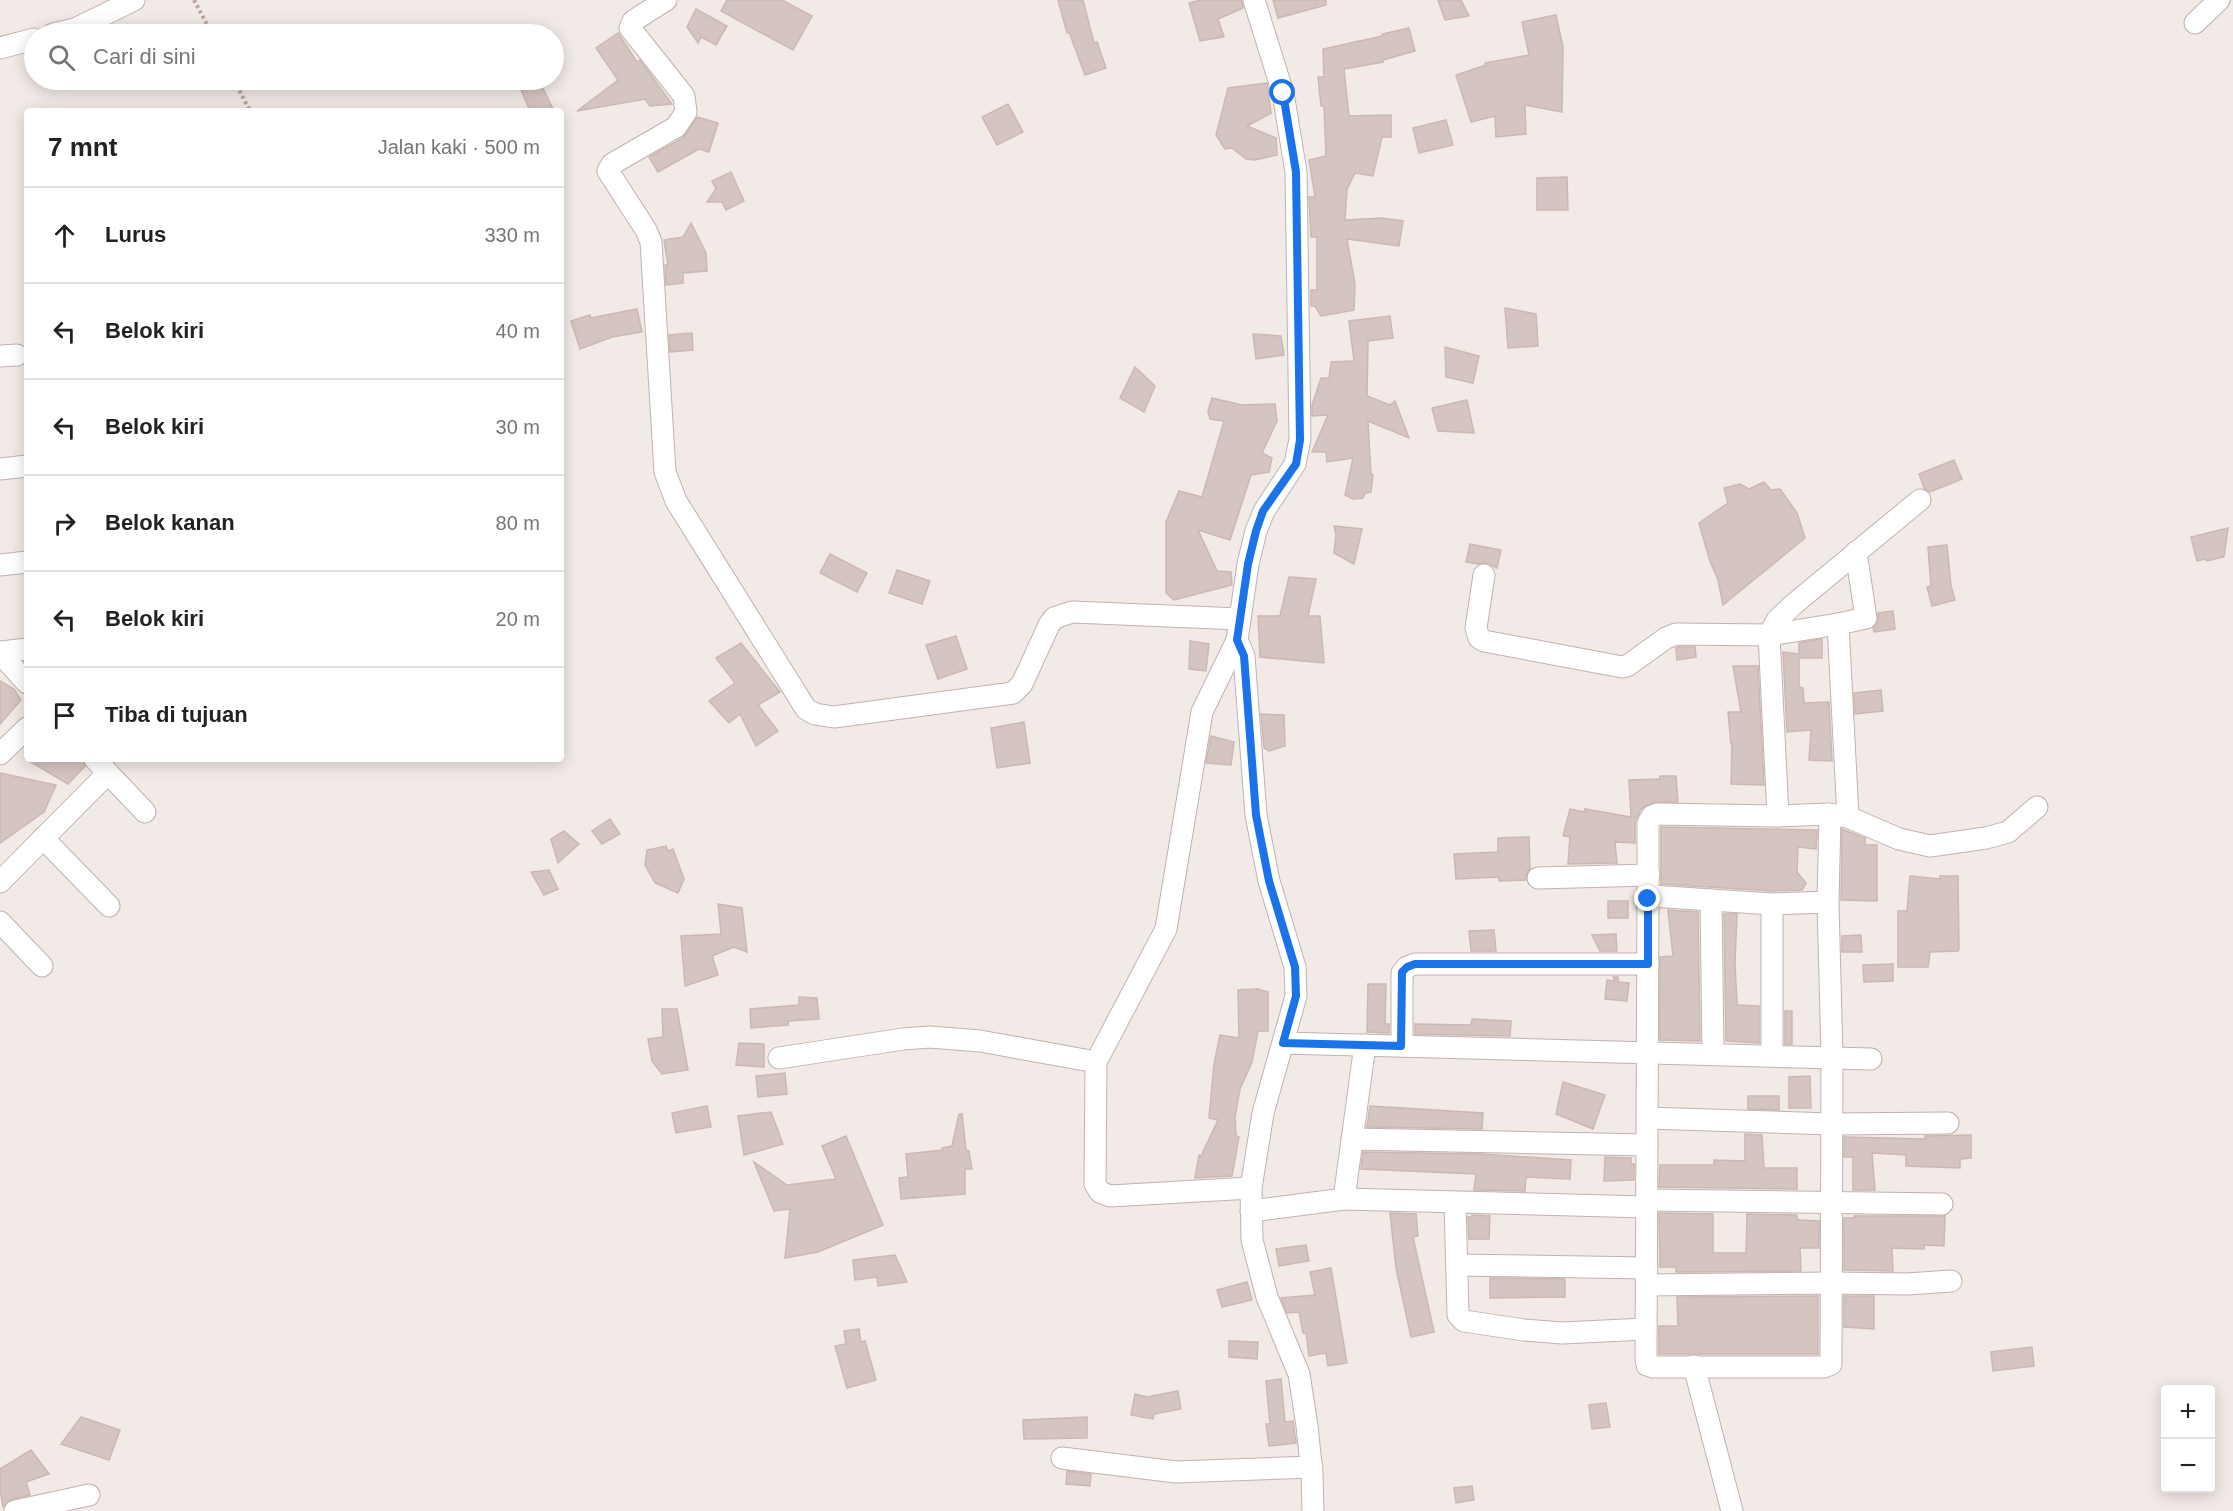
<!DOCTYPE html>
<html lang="id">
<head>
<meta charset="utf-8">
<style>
  :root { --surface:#fff; --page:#f6f6f6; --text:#222; --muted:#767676; --line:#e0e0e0 }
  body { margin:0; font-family:Helvetica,sans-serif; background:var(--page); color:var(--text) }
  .controls { position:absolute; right:18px; bottom:18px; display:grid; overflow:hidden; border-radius:6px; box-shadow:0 3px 15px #0003 }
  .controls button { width:54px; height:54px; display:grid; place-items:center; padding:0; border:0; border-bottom:2px solid var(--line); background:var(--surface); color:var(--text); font:30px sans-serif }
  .stop { position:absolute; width:18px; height:18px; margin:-14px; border:4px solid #1a73e8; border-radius:50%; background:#fff }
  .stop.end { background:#1a73e8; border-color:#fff; box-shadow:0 2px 6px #0008 }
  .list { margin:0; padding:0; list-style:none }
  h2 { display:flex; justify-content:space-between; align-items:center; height:78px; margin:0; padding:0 24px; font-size:26px }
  h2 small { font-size:20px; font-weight:400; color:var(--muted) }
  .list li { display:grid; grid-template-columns:39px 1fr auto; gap:18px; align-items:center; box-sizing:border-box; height:96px; padding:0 24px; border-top:2px solid var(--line) }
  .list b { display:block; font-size:22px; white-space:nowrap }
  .list em { font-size:20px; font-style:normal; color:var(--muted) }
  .icon { flex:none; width:33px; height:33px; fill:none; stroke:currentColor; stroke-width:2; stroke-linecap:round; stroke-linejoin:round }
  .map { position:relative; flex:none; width:2233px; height:1511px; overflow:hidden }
  .search { position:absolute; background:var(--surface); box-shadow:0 3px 15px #0003; left:24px; top:24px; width:540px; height:66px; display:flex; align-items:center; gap:15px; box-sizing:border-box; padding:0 21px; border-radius:33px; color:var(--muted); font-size:22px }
  .panel { position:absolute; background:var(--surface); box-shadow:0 3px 15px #0003; left:24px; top:108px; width:540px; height:654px; border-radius:6px }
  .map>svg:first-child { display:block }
</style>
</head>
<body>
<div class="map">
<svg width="2233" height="1511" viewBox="0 0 2233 1511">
  <rect width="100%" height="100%" fill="#f2eae7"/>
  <!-- building -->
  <g fill="#d5c5c1" stroke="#cdb7b1" stroke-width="1.5">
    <path d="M727,0H782L812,16L793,50L721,11Z"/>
    <path d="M1058,0H1083L1094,43L1097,42L1106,68L1085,75L1069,32L1067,33Z"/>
    <path d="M1201,0H1242L1243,8L1218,19L1224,37L1200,41L1189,3Z"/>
    <path d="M1273,0H1326V5L1278,18Z"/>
    <path d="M1438,0H1461L1469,16L1445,20Z"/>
    <path d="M696,9L727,26L716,45L701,37L698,43L687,27Z"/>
    <path d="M1556,15L1563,47L1562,112L1525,105L1526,134L1496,137L1495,116L1471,122L1456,75L1486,65L1485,63L1529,55L1522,22Z"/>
    <path d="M1409,28L1415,51L1383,60V62L1344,69L1349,116L1391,115V137H1382L1373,176L1355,173L1347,189L1345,220L1382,218L1403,221L1399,246L1347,239L1355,284L1354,310L1321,316L1315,306H1311V290H1317V237H1311L1309,197H1315L1309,160L1326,156L1324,106H1321L1318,77H1324L1323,49L1382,36V34Z"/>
    <path d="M618,33L637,62L640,60L672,104L650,106L645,99L577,111L618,80L596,48Z"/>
    <path d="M527,80H539L554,111H530L519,85Z"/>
    <path d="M1267,83L1271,113L1247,126L1276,138L1277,155L1255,160L1246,159L1232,148L1225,149L1216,135L1228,88Z"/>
    <path d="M1008,104L1023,132L997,145L982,117Z"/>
    <path d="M697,117L718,123L709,152L699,149L658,172L649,157L683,138Z"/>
    <path d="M1446,120L1453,145L1419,153L1413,128Z"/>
    <path d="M731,172L744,201L726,210L722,202H707L716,189L712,181Z"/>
    <path d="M1567,177L1568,210H1537V178Z"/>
    <path d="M691,223L706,253L707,271L683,273V283L666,285L665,265H668L664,240L683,237Z"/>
    <path d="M1505,308L1536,314L1538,346L1508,348Z"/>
    <path d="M637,309L642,332L612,337L580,349L571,321L590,315L591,318Z"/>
    <path d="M1390,316L1393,338L1368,341L1367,396L1390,405L1395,401L1409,438L1368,421L1371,474L1373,475L1371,492L1365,493L1363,498L1353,499L1345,495L1353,458L1327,462L1326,452H1312L1328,415L1312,416V405L1321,378H1329L1331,362L1354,361L1349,321Z"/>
    <path d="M692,333L693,350L670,352L669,335Z"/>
    <path d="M1253,334L1281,336L1284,355L1256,359Z"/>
    <path d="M1445,347L1479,356L1473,383L1446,377Z"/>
    <path d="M1135,367L1155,386L1144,412L1120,398Z"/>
    <path d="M1212,398L1242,405L1275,404L1277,421L1262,453L1272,458L1269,472L1251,475L1230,540L1198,530L1217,571L1231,572L1232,585L1174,600L1166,593V522L1179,491L1202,497L1224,421L1210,419L1208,411Z"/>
    <path d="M1467,400L1474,433L1438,431L1432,408Z"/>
    <path d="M1954,460L1962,479L1930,492L1924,488L1919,474Z"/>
    <path d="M1764,482L1771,490L1780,489L1797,513L1805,538L1723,605L1718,580L1710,561L1699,523L1728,503L1724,488L1740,484L1749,489Z"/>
    <path d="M1334,526L1362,529L1354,564L1334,553L1336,535Z"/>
    <path d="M2228,528L2224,557L2207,561L2205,559L2197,561L2191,537Z"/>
    <path d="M1470,544L1501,550L1497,568L1486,563L1478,564L1466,562Z"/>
    <path d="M1947,545L1951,586L1955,600L1932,606L1927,587L1931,586L1928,547Z"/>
    <path d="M830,554L867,573L857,592L820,573Z"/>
    <path d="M897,570L930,581L922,604L889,593Z"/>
    <path d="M1289,577L1316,579L1308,616H1320L1324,663L1260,657L1258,616H1280Z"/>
    <path d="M1893,611L1895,629L1874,632L1873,628L1878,622V613Z"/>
    <path d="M956,636L967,669L938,679L926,645Z"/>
    <path d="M1822,639V658H1799V687L1803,688L1804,703L1829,702L1832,761L1809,760L1811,730L1787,732L1783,652L1799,654V643Z"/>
    <path d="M1190,641L1209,644L1206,671L1189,669Z"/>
    <path d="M741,643L780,692L758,705L778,731L756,746L740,714L729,723L709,701L735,683L716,658Z"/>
    <path d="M1678,647H1695L1696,657L1677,660L1676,648Z"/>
    <path d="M1733,666H1758L1764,785L1731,784L1732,744H1731L1728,712H1741Z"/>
    <path d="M0,681L14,689L21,700L0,724Z"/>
    <path d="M1881,690L1883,711L1855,714L1854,693Z"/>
    <path d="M1261,714L1284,715L1285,746L1269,751L1264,748Z"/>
    <path d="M1024,722L1030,763L997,768L991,728Z"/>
    <path d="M1211,736L1234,742L1231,765L1206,763Z"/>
    <path d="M26,759H83L85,766L68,784Z"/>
    <path d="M0,773L56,785L44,812L0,843Z"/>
    <path d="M1660,776H1676L1678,802H1654L1641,809L1635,822V843L1615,842L1617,863L1568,864L1570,837L1563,836L1570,809L1585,812V809L1631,817L1629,780L1660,779Z"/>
    <path d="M610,819L620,834L602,844L592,831Z"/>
    <path d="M1661,827L1817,830L1816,849L1798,847L1797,872L1806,883L1802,890L1772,891L1661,884Z"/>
    <path d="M1842,829L1865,838V845H1877V901L1841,900Z"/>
    <path d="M564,831L579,844L558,863L551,839Z"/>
    <path d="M1529,837L1530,868L1527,872L1526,880L1499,881V877L1456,879L1454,854L1498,852V838Z"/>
    <path d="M666,846L668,851L673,849L684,879L678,893L655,883L645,865L647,850Z"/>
    <path d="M549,870L558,889L544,895L531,872Z"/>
    <path d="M1910,876L1940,879V876H1958L1959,949L1958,951L1930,952L1928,967H1898V911H1907Z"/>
    <rect x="1608" y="901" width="20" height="17"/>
    <path d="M718,904L742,908L747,952L734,947L712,956L718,975L685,986L681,936L721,934Z"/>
    <path d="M1668,910L1698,912L1700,1041L1660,1040V957L1673,956Z"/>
    <path d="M1724,914H1737L1735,963L1737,1005L1759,1006V1043L1726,1041Z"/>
    <path d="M1494,930L1496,951H1471L1469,931Z"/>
    <path d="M1616,934L1617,951H1600L1592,935Z"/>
    <path d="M1861,935L1862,952H1842V936Z"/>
    <path d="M1893,964V981L1864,982L1863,965Z"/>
    <path d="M1613,977H1618V982L1629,983L1627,1001L1605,999L1607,980L1615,981Z"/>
    <path d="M1368,984H1386L1385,1024H1389V1033L1367,1032Z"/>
    <path d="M1258,989L1268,992V1031H1258L1252,1062L1240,1089L1235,1117L1236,1136L1239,1137L1232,1176L1195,1178L1199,1155L1201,1156L1218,1120L1209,1118L1214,1064L1220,1035L1239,1038L1238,990Z"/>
    <path d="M799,997L817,998L819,1019L788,1021V1025L751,1028L750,1009L799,1005Z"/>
    <path d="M662,1009H677L688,1070L662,1074L652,1061L648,1039L663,1037Z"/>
    <rect x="1785" y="1011" width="7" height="33"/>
    <path d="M1472,1019L1511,1021L1510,1036L1415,1034V1024L1471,1025Z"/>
    <path d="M739,1043L764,1044V1067L736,1065Z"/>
    <path d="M785,1073L787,1094L758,1097L756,1076Z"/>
    <path d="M1810,1076L1811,1108H1789V1077Z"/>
    <path d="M1563,1082L1605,1095L1593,1129L1556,1114Z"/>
    <path d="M1748,1096H1779V1110L1748,1109Z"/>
    <path d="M707,1106L711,1127L676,1133L672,1113Z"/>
    <path d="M1370,1106L1483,1113L1482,1129L1367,1127Z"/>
    <path d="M771,1112L783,1144L744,1155L738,1116Z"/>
    <path d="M959,1114H962L966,1150L969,1151L972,1169H965V1194L901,1199L899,1178L908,1177L906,1154L943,1150L942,1148L952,1146Z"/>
    <path d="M1745,1134L1762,1135L1764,1168H1797V1189L1659,1187L1660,1165H1714V1160L1745,1161Z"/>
    <path d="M1971,1135V1158L1960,1159V1168L1906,1166V1155L1872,1153L1875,1190H1853V1157H1844V1137L1925,1139V1136Z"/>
    <path d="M846,1136L883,1225L818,1252L785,1258L790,1209L774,1211L754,1162L787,1185L836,1179L822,1146Z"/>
    <path d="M1363,1152L1481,1154L1571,1160L1570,1179L1526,1177L1525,1191L1474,1190L1476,1174L1361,1169Z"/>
    <path d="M1605,1157L1631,1158V1164H1634V1180L1604,1181Z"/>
    <path d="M1390,1213L1416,1214L1418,1236L1413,1237L1434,1332L1411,1337L1396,1268Z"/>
    <path d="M1659,1213L1713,1214V1253H1746L1747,1214L1797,1215V1219L1799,1220L1819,1221V1248H1800L1801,1271L1676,1272V1267H1660Z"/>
    <path d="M1472,1215L1490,1216L1489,1239H1469L1468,1217H1472Z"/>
    <path d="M1854,1216H1945L1944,1246L1924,1245V1249L1892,1248L1893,1271L1844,1270V1218H1854Z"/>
    <path d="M1306,1245L1309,1261L1279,1266L1276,1249Z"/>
    <path d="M895,1255L907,1282L878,1286L877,1277L855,1280L853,1260Z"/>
    <path d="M1331,1268L1347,1363L1328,1366L1326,1353L1309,1356L1306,1333H1303L1299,1312L1287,1313L1281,1298L1315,1295L1310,1272Z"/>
    <path d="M1490,1278L1565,1279V1297L1490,1298Z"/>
    <path d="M1247,1282L1252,1300L1222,1307L1217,1290Z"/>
    <path d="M1818,1296V1354H1659V1326H1678L1677,1297Z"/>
    <path d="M1844,1296H1874V1329L1844,1327Z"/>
    <path d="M859,1329L861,1342L865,1341L876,1380L847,1388L835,1346L846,1344L844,1331Z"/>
    <path d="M1229,1341L1258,1342L1257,1359L1229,1357Z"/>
    <path d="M2032,1347L2034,1366L1993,1371L1991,1352Z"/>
    <path d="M1281,1379L1285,1422L1293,1421L1296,1443L1269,1446L1266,1424H1270L1266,1381Z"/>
    <path d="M1178,1391L1181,1409L1154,1414L1153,1419L1131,1415L1135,1394L1147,1397Z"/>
    <path d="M1606,1403L1610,1427L1592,1429L1589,1405Z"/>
    <path d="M81,1417L120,1430L109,1460L61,1444Z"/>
    <path d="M1087,1417V1438L1024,1439L1023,1420Z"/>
    <path d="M31,1450L49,1474L26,1482L30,1495L12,1499L3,1507L0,1489V1469Z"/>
    <path d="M1067,1471L1091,1474L1090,1486L1066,1484Z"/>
    <path d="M1472,1486L1474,1500L1456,1503L1454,1488Z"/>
  </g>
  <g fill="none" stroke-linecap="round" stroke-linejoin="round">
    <!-- street casing -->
    <g stroke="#c0b2ae" stroke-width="23">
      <g id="street">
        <path d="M666,0L633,21L630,28L684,96L686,112L676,127L612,164L608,171L646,230L651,242L665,472L676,501L806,709L815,714L834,717L1013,693L1022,684L1049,625L1054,618L1072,612L1240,619"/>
        <path d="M1254,0L1283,93L1296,172L1300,439L1295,464L1264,511L1256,531L1248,564L1237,640L1244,656L1256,815L1269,881L1295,967L1296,996L1263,1113L1251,1188L1252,1240L1267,1297L1299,1374L1307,1426L1312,1474L1313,1511"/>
        <path d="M2195,23L2219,0"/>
        <path d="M53,34L75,29L134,0"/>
        <path d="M0,48L34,39"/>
        <path d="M0,356L17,355"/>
        <path d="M0,469L27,466"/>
        <path d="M0,565L27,562"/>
        <path d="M1484,575L1476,628L1479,638L1484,641L1622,667L1627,666L1666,638L1676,634L1769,635L1838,624L1866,618L1856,552"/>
        <path d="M1838,624L1848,817"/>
        <path d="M1237,640L1202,712L1166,929L1096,1062L1095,1184L1100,1192L1110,1196L1251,1188"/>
        <path d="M0,652L27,649"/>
        <path d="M0,653L27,683"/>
        <path d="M0,754L27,728"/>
        <path d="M108,773L145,812"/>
        <path d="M1828,814L1848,817L1899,839L1930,846L1986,838L2008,832L2037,807"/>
        <path d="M43,838L109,906"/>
        <path d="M1538,878L1649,875"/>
        <path d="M0,882L108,773L95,759"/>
        <path d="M1648,899V823L1652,816L1658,814L1778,816"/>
        <path d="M1711,900L1713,1054"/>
        <path d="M1828,902L1832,1057L1831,1364L1824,1367H1653L1647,1365L1646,1359L1648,899L1651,896L1772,904L1828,902L1830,816L1828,814L1778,816L1769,635L1777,620L1794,604L1920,500"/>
        <path d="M1772,904V1055"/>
        <path d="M0,922L42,966"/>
        <path d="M1283,1043L1871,1059"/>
        <path d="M1402,1046V973L1407,967L1415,964H1648"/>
        <path d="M779,1058L903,1039L930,1037L980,1041L1096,1062"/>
        <path d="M1647,1118L1831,1124L1948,1123"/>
        <path d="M1352,1139L1647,1145"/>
        <path d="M1344,1199L1647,1207"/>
        <path d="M1647,1200L1942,1204"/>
        <path d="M1455,1202L1458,1315L1464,1321L1524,1330L1562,1333L1646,1329"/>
        <path d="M1251,1211L1344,1199L1365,1045"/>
        <path d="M1457,1265L1647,1268"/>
        <path d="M1647,1285L1832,1283L1907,1284L1951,1281"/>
        <path d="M1694,1366L1732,1511"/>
        <path d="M1062,1458L1176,1472L1312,1467"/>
        <path d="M15,1511L89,1495"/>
      </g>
    </g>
    <!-- path -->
    <g stroke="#bda59d" stroke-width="4" stroke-dasharray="3 3" stroke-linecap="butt">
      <path d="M194,0L212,34"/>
      <path d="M234,80L250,111"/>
    </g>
    <!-- street -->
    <use href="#street" stroke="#fff" stroke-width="21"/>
  </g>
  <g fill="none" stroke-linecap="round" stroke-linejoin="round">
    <!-- route -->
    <path stroke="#1a73e8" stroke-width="8" d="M1283,93L1296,172L1300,440L1296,464L1263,511L1256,531L1248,564L1237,640L1244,656L1256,815L1269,881L1295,967L1296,996L1283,1043L1401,1046L1402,972L1407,967L1415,964H1648V899"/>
  </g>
</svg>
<div class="controls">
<button>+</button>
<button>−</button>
</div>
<div class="stop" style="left:1283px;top:93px"></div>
<div class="stop end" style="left:1648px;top:899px"></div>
<div class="search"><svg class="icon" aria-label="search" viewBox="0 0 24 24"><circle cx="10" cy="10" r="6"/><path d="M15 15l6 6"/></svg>Cari di sini</div>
<section class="panel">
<h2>7 mnt<small>Jalan kaki · 500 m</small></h2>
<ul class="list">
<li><svg class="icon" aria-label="ahead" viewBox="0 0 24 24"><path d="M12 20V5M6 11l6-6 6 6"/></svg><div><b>Lurus</b></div><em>330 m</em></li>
<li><svg class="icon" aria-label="left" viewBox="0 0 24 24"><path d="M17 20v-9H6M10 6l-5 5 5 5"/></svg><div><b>Belok kiri</b></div><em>40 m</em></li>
<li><svg class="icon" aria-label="left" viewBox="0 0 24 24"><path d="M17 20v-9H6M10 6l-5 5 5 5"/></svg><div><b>Belok kiri</b></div><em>30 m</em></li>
<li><svg class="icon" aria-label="right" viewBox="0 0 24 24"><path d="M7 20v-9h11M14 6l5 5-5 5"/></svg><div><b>Belok kanan</b></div><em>80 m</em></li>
<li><svg class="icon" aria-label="left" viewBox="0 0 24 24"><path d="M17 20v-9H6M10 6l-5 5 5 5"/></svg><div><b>Belok kiri</b></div><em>20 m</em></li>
<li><svg class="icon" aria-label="arrive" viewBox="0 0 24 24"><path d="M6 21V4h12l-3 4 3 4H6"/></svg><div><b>Tiba di tujuan</b></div></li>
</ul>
</section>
</div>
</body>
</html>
